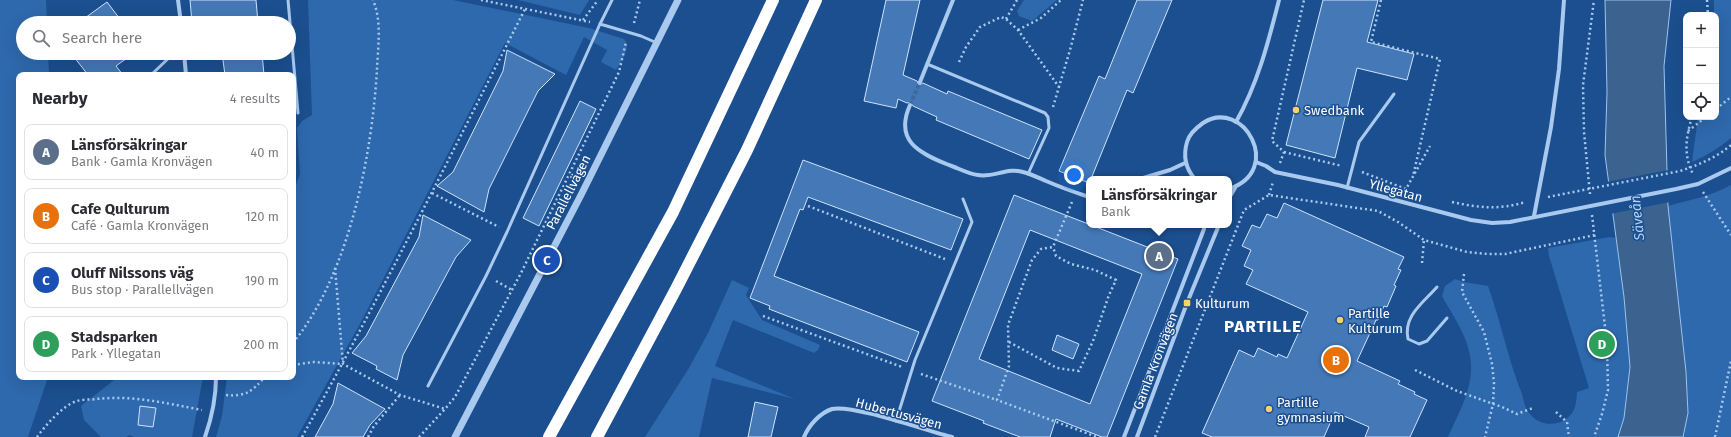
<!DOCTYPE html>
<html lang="en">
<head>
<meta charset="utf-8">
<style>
  :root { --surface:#fff; --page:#f7f7f7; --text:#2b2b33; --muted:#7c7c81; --line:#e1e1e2; --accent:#2563eb }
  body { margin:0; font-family:"Fira Sans",sans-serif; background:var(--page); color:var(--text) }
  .controls { position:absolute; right:12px; top:12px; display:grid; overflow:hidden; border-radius:8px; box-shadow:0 4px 16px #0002 }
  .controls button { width:36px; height:36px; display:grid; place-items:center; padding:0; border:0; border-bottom:1px solid var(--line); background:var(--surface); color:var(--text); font:20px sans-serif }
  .you { position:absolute; left:1074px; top:175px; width:14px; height:14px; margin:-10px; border:3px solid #fff; border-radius:50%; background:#1a73e8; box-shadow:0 0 0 6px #1a73e833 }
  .badge { display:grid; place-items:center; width:26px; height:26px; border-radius:50%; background:var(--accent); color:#fff; font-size:13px; font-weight:700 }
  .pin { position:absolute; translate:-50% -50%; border:2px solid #fff; box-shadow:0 1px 4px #0006 }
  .popup { position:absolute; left:1086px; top:176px; width:146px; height:52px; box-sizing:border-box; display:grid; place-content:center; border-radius:8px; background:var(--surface); filter:drop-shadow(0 1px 3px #0005); font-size:13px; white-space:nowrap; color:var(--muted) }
  .popup b { font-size:15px; color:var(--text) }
  .popup::after { content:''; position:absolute; left:50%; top:100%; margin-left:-8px; border:8px solid transparent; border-top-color:var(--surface) }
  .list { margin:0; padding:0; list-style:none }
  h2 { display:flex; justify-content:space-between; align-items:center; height:52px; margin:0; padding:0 16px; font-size:17px }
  h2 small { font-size:13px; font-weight:400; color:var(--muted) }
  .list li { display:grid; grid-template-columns:26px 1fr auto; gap:12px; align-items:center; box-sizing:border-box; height:56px; margin:0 8px 8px; padding:0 8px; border:1px solid var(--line); border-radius:8px }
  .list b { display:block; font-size:15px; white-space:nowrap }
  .list p { margin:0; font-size:13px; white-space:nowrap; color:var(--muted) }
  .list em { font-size:13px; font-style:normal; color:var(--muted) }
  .icon { flex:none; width:22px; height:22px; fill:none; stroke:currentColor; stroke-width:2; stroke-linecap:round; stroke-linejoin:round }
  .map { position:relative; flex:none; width:1731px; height:437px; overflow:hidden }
  .search { position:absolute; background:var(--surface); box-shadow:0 4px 16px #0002; left:16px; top:16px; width:280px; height:44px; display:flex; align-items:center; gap:10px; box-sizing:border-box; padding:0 14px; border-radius:22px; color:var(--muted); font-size:15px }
  .panel { position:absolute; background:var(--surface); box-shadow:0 4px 16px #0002; left:16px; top:72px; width:280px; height:308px; border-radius:8px }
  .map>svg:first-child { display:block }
</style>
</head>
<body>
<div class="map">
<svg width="1731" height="437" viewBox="0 0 1731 437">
  <rect width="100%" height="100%" fill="#1b4f8f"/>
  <!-- green -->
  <g fill="#2e69ad">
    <path d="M0,0H46L47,23H23V53H48L49,75H19V377H48L28,437H0Z"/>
    <path d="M308,0H453L589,28L624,39C632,48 621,61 616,70L601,62L607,50L584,37L566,75L505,43L361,322L297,437H216L222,416L227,377H293V186L296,185L300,174L297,128L302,121L312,115Z"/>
    <path d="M518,0H589L580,15Z"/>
    <path d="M1024,0H1057L1032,21L1019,16L1017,11Z"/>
    <path d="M1714,0H1731V138C1719,148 1706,156 1692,162L1698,117H1716V15H1714Z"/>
    <path d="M1731,185V437H1683L1688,413L1686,372L1668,206C1689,200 1712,196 1731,185Z"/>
    <path d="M1610,237L1616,238L1624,297L1630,367L1624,418L1618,437H1448C1460,410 1477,382 1469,351C1465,332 1451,313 1442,296L1445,286L1455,279L1464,282L1488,286C1501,322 1508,359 1522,394C1524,401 1525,409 1530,414C1538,425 1555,427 1566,419C1576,412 1576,404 1577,392L1589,388L1549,256L1548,248Z"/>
    <path d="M732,280L749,288L746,295L762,320L820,345L818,350L814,353L733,320L715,366L795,399L712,378L699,437H645L689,368L708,333Z"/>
    <path d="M118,377H203L192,437H134L130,435L126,437H101L84,420L81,406Z"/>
  </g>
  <!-- water -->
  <path fill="#3c6290" stroke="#9cc4f0" d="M1605,0H1671L1664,66L1668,206L1686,372L1688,413L1683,437H1618L1624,418L1630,367L1624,297L1605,155L1607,92Z"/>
  <!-- pier -->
  <path fill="#1b4f8f" d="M1669,170L1670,202L1610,214L1606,182Z"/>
  <!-- building -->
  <g fill="#4478b7" stroke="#cfe3fa" fill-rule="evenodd">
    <path d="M190,0H256L258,23H192Z"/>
    <path d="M886,0H920L903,75L917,81L919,85L923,83L947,94L948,91L1042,130L1029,159L936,120L937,117L913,106L911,102L907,103L898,99L896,108L864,101Z"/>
    <path d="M1137,0H1172L1133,93L1127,90L1091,179H1089V183L1059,171L1099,76L1105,79Z"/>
    <path d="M1323,0H1378L1367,42L1414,54L1407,80L1357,68L1335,158L1286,145Z"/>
    <path d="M107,2L123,23H78Z"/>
    <path d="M507,50L555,74L538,91L489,189L484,212L437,186L453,172L503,71Z"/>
    <path d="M71,53H134L116,66L123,75H88Z"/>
    <path d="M222,53H262L264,75H225Z"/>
    <path d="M580,101L596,109L539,226L523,218Z"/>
    <path d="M803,160L963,219L951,250L808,197L803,210L800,209L774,276L919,332L907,362L769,309L770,306L750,298Z"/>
    <path d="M1014,195L1178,259L1107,437H1102L1056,419L1050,437H1020L983,423L984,421L932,401ZM1030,230L1142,274L1090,404L979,359Z"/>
    <path d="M1284,203L1404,257L1398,269L1401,270L1394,285L1396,286L1387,307L1384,306L1378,320H1376L1357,361L1400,381L1398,384L1415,392L1414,394L1427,400L1410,437H1365L1369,427L1335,412L1324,437H1212L1202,433L1239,350L1254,357L1258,348L1277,357L1278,354L1287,358L1308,312L1246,284L1253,270L1244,266L1251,250L1242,246L1252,225L1260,228L1267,214L1277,218Z"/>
    <path d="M423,215L471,240L456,257L403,355L397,380L376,369L377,366L352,353L366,336L419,237Z"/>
    <path d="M1057,335L1079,344L1073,359L1052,350Z"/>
    <path d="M338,383L385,409L370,425L363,437H315L333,404Z"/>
    <path d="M755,402L778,407L771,437H748Z"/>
    <path d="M140,406L156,408L153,427L138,425Z"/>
  </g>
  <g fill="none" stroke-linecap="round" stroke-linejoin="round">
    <!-- minor-tunnel -->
    <path stroke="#3d69a0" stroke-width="4" stroke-dasharray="4 2" stroke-linecap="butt" d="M910,105L920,82"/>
    <!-- path -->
    <g stroke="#a9c9ee" stroke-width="2.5" stroke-dasharray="2 3" stroke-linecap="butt">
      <path d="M481,0L590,22"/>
      <path d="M1381,0L1371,42L1440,59L1413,176"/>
      <path d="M1707,0L1708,15"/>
      <path d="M1006,19L1017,0"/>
      <path d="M583,20L598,0"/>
      <path d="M634,23L640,0"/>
      <path d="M1018,30L1041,18L1061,0"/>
      <path d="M959,62L966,47L980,27L1001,17L1006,19L1018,30L1059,87"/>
      <path d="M1053,107L1070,50L1083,0"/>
      <path d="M1716,109L1731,97"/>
      <path d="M1692,117C1686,137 1683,154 1693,174"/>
      <path d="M1688,131L1706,117"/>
      <path d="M1284,152L1342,166"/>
      <path d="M1280,163L1284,152L1272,141L1304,0"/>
      <path d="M1362,172L1406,189L1430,146"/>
      <path d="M1703,192L1731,235"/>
      <path d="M432,193L499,227"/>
      <path d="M1590,194L1584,132L1583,85L1594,0"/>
      <path d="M1269,195L1273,182"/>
      <path d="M1548,197L1680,171C1698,165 1716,158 1731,145"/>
      <path d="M1072,202L1053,247L1041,249L1032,260L1008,325L1009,366L997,400L1097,437"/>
      <path d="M1452,202C1480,208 1498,210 1526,202"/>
      <path d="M808,206L945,259"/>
      <path d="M1592,215L1607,344L1608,390L1602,414L1594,437"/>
      <path d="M1422,263L1424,240"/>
      <path d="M335,268L343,364L400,395L445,409"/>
      <path d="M1464,274L1462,292L1484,332L1492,364L1494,383L1493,404L1485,437"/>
      <path d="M496,281L512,290"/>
      <path d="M763,316L902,367"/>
      <path d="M1009,342L1057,368L1079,371L1093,341L1109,295L1116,280L1095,270L1071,264L1056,256L1053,247"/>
      <path d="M293,343C349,274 372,156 377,69C378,46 382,21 373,0"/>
      <path d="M293,365L314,362L343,364"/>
      <path d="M1415,370L1457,391L1502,407L1517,414L1533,408"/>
      <path d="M921,374L997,400"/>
      <path d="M226,395C246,397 252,391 265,377"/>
      <path d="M1556,412L1567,422L1569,437"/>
      <path d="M37,437C45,426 63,405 77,401C83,399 90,400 96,399C133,395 165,403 202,410"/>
      <path d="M302,437C380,297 452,153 525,9"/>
      <path d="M368,437L374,426L400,395"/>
      <path d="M419,437L445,409L455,397L521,273L619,72L626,42"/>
      <path d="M1155,437L1244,210L1269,195L1378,211L1398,222L1424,240L1467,252L1488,254H1505L1595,235"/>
      <path d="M1715,437L1731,361"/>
    </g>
    <!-- service -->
    <g stroke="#a9c9ee" stroke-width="3">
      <path d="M288,0L298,113"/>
      <path d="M612,0L600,24L641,36L657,43"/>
      <path d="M927,64L1045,113L1048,117L1049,128L1028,174"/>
      <path d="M151,75L174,53"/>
      <path d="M1347,188L1359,142L1394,94"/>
      <path d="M1437,287C1423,303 1403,316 1408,339L1419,344L1427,341L1447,318"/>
      <path d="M428,386L486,276L507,232L600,24"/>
      <path d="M896,421L915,360L972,222L963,199"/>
    </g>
    <!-- minor -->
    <g stroke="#a9c9ee" stroke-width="4">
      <path d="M178,0L181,23"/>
      <path d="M184,53L186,75"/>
      <path d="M920,82L953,0"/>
      <path d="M910,105C894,141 919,153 949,165C958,168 968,174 978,175C993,178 1008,167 1023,172C1031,174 1039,178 1046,181C1060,187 1074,192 1089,197"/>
      <path d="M1236,122C1258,83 1268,43 1279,0"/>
      <path d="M1256,162L1266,166L1275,172L1338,185L1471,220L1492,223L1510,222L1676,189L1698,184L1731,168"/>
      <path d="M1140,179L1170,170L1185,163"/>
      <path d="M1195,179C1185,168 1183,156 1187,142C1189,134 1196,128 1203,123C1243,97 1285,170 1229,189"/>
      <path d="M1229,198L1235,188"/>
      <path d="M1534,216L1551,127L1559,69L1564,0"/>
      <path d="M205,437C212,417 216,398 216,377"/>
      <path d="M804,437C809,425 820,413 832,409C852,404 927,431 952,437"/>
      <path d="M1124,437L1204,229V225"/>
      <path d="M1137,437L1187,303L1219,225"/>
    </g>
    <!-- tertiary -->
    <path stroke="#a9c9ee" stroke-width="7" d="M455,437L581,195L678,0"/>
    <!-- motorway -->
    <g stroke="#fff" stroke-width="12">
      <path d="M549,437L673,212L773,0"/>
      <path d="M597,437L676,289L747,150L816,0"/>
    </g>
  </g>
  <!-- markers -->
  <g fill="#ffd166" stroke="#1b4f8f" stroke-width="1.5">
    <circle cx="1296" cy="110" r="4"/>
    <rect x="1183" y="299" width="8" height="8" rx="2"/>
    <circle cx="1340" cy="320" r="4"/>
    <circle cx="1269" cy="409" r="4"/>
  </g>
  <g text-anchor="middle" stroke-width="3" stroke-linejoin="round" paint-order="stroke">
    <!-- poi labels -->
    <g font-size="13" fill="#fff" stroke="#1b4f8f" text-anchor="start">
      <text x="1304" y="115">Swedbank</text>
      <text x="1195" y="308">Kulturum</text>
      <text x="1348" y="318">Partille<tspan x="1348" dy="15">Kulturum</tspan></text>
      <text x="1277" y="407">Partille<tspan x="1277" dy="15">gymnasium</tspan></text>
    </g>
    <!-- street labels -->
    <g font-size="13" fill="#fff" stroke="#1b4f8f">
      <text transform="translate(1396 190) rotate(15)" y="5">Yllegatan</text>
      <text transform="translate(568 192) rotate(-63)" y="5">Parallellvägen</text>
      <text transform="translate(1155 361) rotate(-69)" y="5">Gamla Kronvägen</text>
      <text transform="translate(899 413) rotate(15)" y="5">Hubertusvägen</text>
    </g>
    <!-- water labels -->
    <g font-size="14" font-style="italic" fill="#b5d3f5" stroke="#1b4f8f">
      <text transform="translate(1637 218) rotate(-96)" y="5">Säveån</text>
    </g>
    <!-- district labels -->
    <g font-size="17" font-weight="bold" letter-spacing="1" fill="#fff" stroke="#1b4f8f">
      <text x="1263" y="332">PARTILLE</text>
    </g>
  </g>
</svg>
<div class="controls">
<button>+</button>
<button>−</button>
<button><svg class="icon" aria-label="locate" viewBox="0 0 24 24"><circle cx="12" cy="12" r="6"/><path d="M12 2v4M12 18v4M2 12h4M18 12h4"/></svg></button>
</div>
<div class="you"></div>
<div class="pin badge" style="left:1159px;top:256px;background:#5c6f8a">A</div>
<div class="popup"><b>Länsförsäkringar</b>Bank</div>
<div class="pin badge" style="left:1336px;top:360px;background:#e8710a">B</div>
<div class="pin badge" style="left:547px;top:260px;background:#1a4fb4">C</div>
<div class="pin badge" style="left:1602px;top:344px;background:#2e9e5b">D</div>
<div class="search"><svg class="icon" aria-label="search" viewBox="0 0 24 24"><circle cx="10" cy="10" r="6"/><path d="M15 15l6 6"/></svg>Search here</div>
<section class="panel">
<h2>Nearby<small>4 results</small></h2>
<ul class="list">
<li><span class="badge" style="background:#5c6f8a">A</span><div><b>Länsförsäkringar</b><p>Bank · Gamla Kronvägen</p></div><em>40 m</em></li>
<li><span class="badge" style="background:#e8710a">B</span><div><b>Cafe Qulturum</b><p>Café · Gamla Kronvägen</p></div><em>120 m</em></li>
<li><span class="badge" style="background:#1a4fb4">C</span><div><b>Oluff Nilssons väg</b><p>Bus stop · Parallellvägen</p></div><em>190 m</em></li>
<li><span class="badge" style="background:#2e9e5b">D</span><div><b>Stadsparken</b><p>Park · Yllegatan</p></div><em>200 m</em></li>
</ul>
</section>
</div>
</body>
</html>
